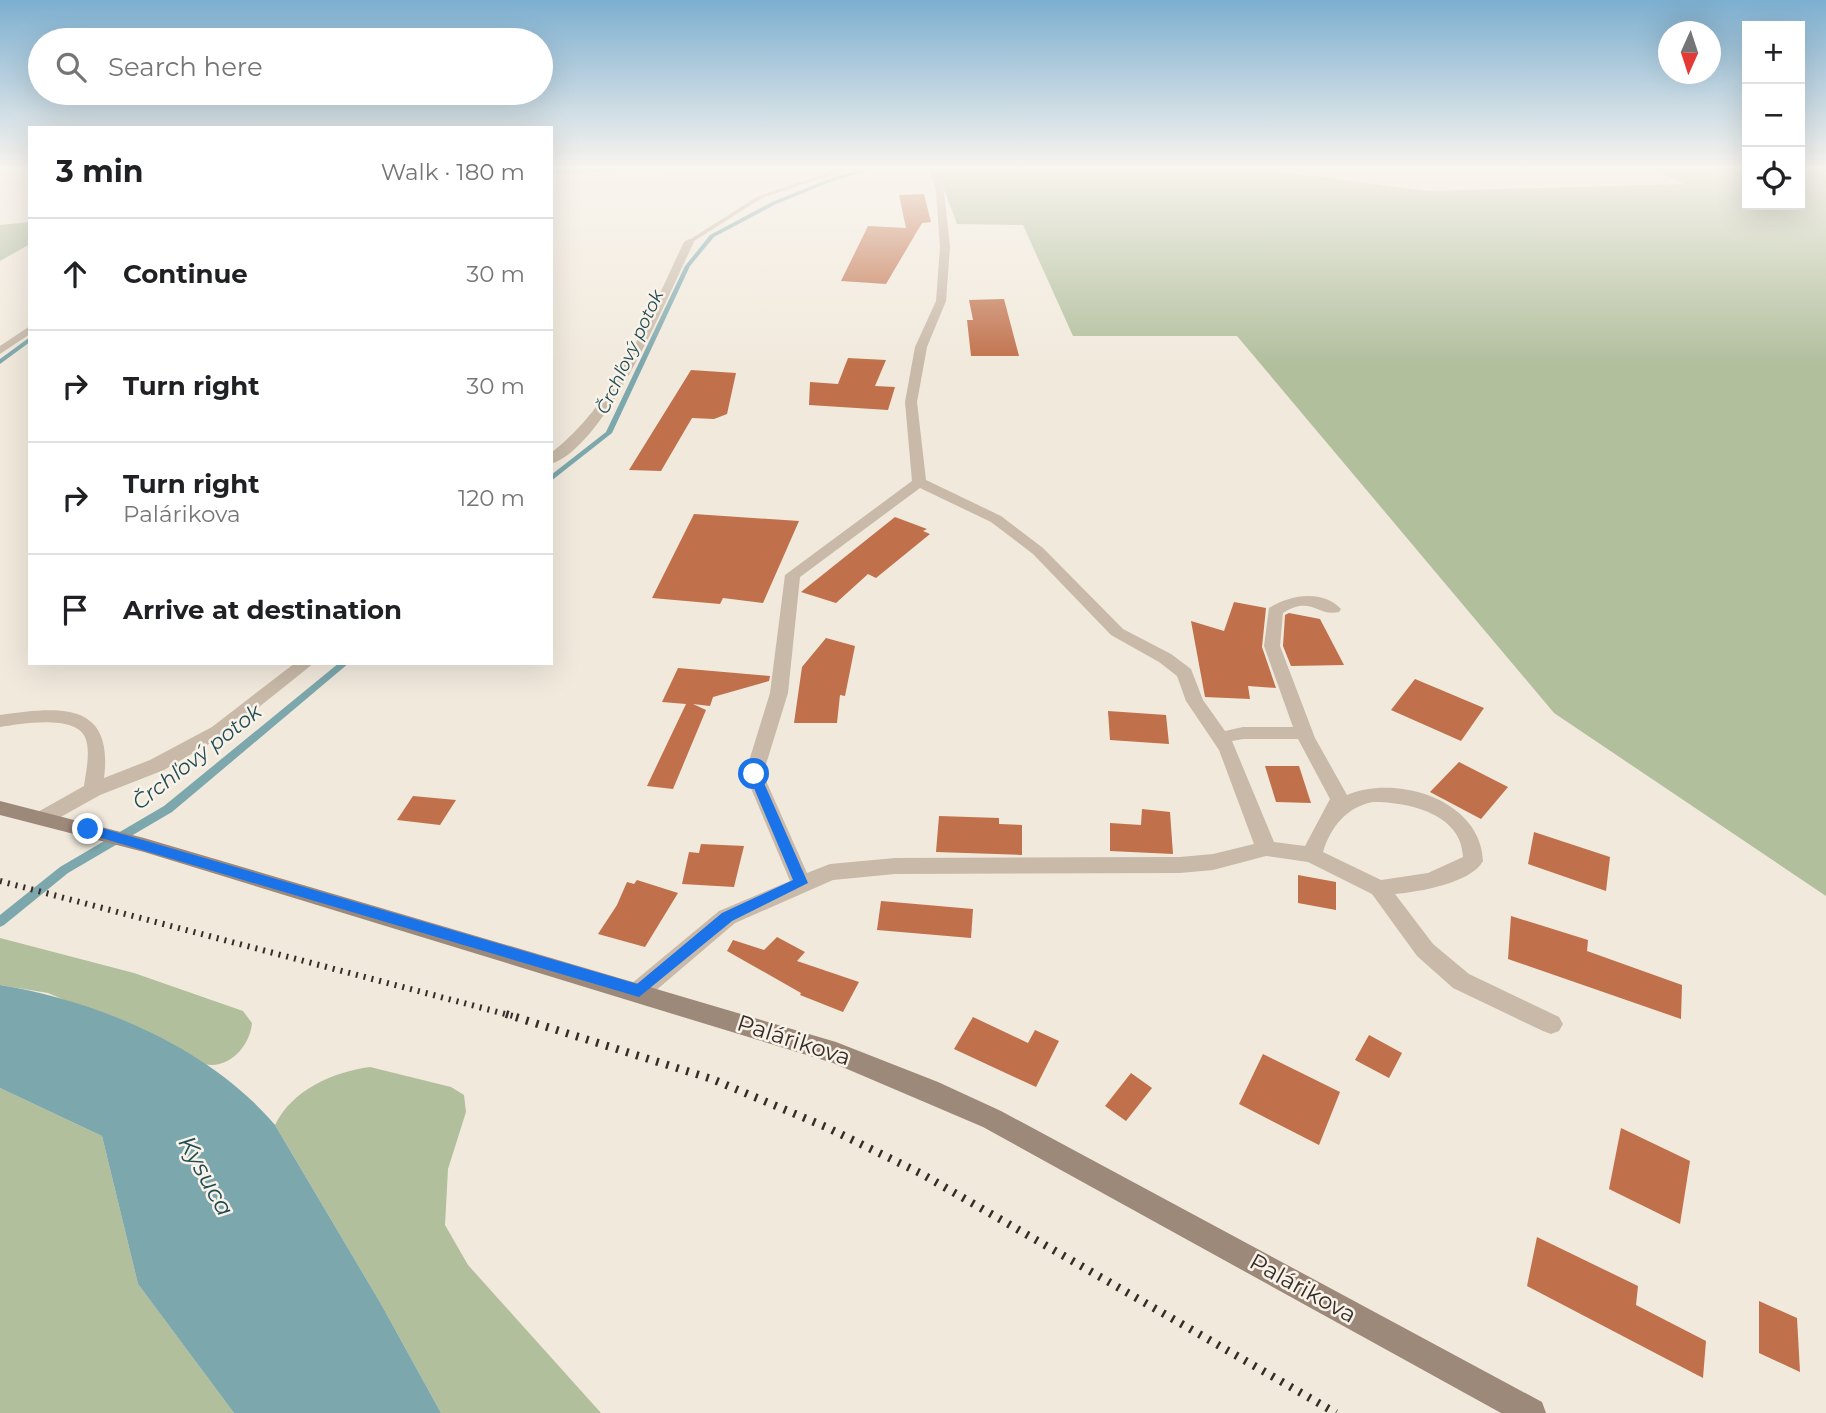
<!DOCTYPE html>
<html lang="en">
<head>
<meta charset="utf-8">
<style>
  :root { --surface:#fff; --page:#f2f2f2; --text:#202124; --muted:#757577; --line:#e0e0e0 }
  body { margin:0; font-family:Montserrat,sans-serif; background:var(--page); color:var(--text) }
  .controls { position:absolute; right:21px; top:21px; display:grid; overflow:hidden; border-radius:0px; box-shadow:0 7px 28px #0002 }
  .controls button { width:63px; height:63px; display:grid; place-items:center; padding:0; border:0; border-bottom:2px solid var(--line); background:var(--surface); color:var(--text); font:35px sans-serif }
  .compass { position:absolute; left:1658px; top:21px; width:63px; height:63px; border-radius:50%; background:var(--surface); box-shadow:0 7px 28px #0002; rotate:183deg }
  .stop { position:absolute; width:21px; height:21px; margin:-16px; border:5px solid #1a73e8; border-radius:50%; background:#fff }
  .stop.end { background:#1a73e8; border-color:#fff; box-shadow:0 2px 7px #0008 }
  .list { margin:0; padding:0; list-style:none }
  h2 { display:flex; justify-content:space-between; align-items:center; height:91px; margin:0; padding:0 28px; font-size:30px }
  h2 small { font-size:23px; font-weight:400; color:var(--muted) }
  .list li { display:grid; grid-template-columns:46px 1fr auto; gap:21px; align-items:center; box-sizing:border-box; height:112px; padding:0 28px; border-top:2px solid var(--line) }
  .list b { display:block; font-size:26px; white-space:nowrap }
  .list p { margin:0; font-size:23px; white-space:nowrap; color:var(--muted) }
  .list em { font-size:23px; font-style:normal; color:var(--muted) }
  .icon { flex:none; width:38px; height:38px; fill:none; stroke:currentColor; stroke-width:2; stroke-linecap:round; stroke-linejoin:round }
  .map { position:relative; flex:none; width:1826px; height:1413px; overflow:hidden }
  .search { position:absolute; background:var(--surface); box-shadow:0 7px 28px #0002; left:28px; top:28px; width:525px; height:77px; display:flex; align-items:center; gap:18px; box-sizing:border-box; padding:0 24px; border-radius:38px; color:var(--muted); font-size:26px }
  .panel { position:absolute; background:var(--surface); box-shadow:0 7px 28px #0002; left:28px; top:126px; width:525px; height:539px; border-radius:0px }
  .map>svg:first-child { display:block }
</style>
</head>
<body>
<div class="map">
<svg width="1826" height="1413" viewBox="0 0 1826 1413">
  <rect width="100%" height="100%" fill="#f1e9dc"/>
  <!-- green -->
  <g fill="#b1bf9d">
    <path d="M551,167H710L551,174Z"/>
    <path d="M1244,167L1428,191L1684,184L1650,167H1747V205H1800V167H1826V896L1554,713L1237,336H1073L1023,225L957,224L936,168Z"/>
    <path d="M30,222V244L0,261V225Z"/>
    <path d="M0,938L134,973L243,1011L252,1023C250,1046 229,1070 204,1064C197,1063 191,1056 185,1052L48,993L0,985Z"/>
    <path d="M370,1067L451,1087L464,1095L466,1112L448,1169L445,1225L468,1265L601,1413H441L381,1304L275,1125C292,1090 333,1072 370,1067Z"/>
    <path d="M0,1088L102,1136L138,1284L234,1413H0Z"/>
  </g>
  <!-- water -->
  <path fill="#7ca7ac" d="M0,985C98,1001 210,1048 275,1125L381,1304L441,1413H234L138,1284L102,1136L0,1088Z"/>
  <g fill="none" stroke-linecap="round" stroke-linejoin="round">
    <!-- stream -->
    <g fill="#7ca7ac" fill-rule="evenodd">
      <path d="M876,167H882L838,179L776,204L714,237L690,266L612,433L551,481V475L606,432L685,266L710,235L772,202L834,177Z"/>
      <path d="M30,337V342L0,364V359Z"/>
      <path d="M339,663H349L172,812L68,873L4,925L0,927V915L60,867L164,806Z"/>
    </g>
  </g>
  <!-- building -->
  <g fill="#c0704a">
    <path d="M924,194L931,222L922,223L886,284L841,281L868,226L906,228L899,195Z"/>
    <path d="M1004,299L1019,356H971L967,320H973L969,300Z"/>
    <path d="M848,358L886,360L875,386L895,387L888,410L809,405L810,382L838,384Z"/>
    <path d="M691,370L736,373L727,414L714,419L692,418L661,471L629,470Z"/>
    <path d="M694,514L799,521L763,603L723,598L720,604L652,598Z"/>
    <path d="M895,517L927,529L923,531L930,534L876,578L868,574L836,603L801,592Z"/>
    <path d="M1234,602L1266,608L1262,647L1276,688L1248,686L1250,699L1205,697L1191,621L1224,631Z"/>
    <path d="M1289,613L1320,619L1344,665L1291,666L1283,646L1285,615Z"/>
    <path d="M826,638L855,646L845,696L840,695L837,723H794L802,667Z"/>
    <path d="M678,668L770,676L769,681L713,697L710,706L693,704L706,710L673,789L647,786L686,704L662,702Z"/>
    <path d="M1415,679L1484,708L1461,741L1391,710Z"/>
    <path d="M1108,711L1166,715L1169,744L1110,740Z"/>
    <path d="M1459,762L1508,787L1481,819L1430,792Z"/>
    <path d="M1265,766H1299L1311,803L1276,802Z"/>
    <path d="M413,796L456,800L440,825L397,820Z"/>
    <path d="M1142,809L1170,812L1173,854L1110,851V823L1141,825Z"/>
    <path d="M939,816L999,818V824L1022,825V855L936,852Z"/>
    <path d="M1534,832L1610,857L1606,891L1528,864Z"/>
    <path d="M701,844L744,846L734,887L682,884L689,852L699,853Z"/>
    <path d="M1298,875L1336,882V910L1298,903Z"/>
    <path d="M637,880L678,893L645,947L598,934L617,905L627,882L634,884Z"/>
    <path d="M881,901L973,909L971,938L877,930Z"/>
    <path d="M1511,916L1588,940L1587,951L1682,985L1681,1019L1508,959Z"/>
    <path d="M777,937L805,952L797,961L859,982L843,1012L800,995L801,993L727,951L733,940L764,950Z"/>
    <path d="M973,1017L1028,1043L1035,1030L1059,1041L1036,1087L954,1049Z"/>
    <path d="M1369,1035L1402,1053L1389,1078L1355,1060Z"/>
    <path d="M1263,1054L1340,1092L1319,1145L1239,1104Z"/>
    <path d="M1131,1073L1152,1088L1126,1121L1105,1106Z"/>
    <path d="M1621,1128L1690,1161L1680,1224L1609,1189Z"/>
    <path d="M1537,1237L1638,1286L1636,1305L1706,1341L1703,1378L1527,1286Z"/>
    <path d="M1759,1301L1797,1318L1800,1372L1759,1353Z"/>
  </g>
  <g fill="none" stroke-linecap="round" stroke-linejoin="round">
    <!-- lane -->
    <g fill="#c8b9a8" fill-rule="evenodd">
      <path d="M846,167H854L762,198L691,243L686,242L758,196Z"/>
      <path d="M1283,167H1300L1303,169L1300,171Z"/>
    </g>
    <!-- street -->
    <g fill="#c8b9a8" fill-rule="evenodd">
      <path d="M929,167H937L944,192L950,247L946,301L927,347L917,402L926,480L1001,516L1043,548L1123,629L1171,654L1191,669L1203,700L1225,731L1243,727H1293L1264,646L1269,608C1290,595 1322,589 1341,609L1339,612C1317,617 1312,595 1283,613L1280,646L1315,738L1347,795C1397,774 1481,800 1483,861C1471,883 1419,892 1395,894L1433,944L1469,974L1559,1017L1563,1024L1559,1031L1551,1034L1543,1031L1453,988L1417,956L1372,894L1308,862L1266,856L1213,870L1180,873L895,874L833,880L735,923L647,998L639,1001L631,998L628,991L631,984L719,911L790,881L745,774L770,693L785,575L912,481L905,402L915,347L936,301L940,247L936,192ZM920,488L991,522L1033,554L1111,635L1159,662L1177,676L1186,701L1219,750L1254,844L1213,854L1180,857L895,858L830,864L807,873L763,774L788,693L800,577ZM1243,739H1298L1330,799L1305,846L1274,842L1232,741ZM1373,802C1409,802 1462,814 1463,857L1428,873L1381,880L1323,852C1331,826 1347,807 1373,802Z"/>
      <path d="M689,239L694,242C668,295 607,446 551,464V453C618,401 648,316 684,242Z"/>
      <path d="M30,326V334L0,354V346Z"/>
      <path d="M295,663H314L224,735L164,770L100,795L50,823H36L33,818L36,813L84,786C86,771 91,751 85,737C74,714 20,724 0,727V715C58,707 114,700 104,778L150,760L212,727Z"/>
    </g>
    <!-- secondary -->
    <path fill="#9c897a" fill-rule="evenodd" d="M0,801L144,838L836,1042L938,1082L1001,1111L1542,1402L1546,1413H1501L983,1127L833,1063L144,852L0,815Z"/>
    <!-- rail-far1 -->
    <path stroke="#352d28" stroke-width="6" stroke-dasharray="2 6" stroke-linecap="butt" d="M0,881L513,1016"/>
    <!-- rail -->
    <path stroke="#352d28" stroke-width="8" stroke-dasharray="2.5 8" stroke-linecap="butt" d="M506,1014L712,1079L826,1127L920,1173L1336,1413"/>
  </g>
  <!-- sky -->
  <linearGradient id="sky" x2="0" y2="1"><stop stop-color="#7dafd0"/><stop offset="0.46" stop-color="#f9f5ef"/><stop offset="1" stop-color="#f9f5ef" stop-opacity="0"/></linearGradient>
  <rect width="1826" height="365" fill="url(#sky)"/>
  <!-- route -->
  <path fill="#1a73e8" d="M754,770L760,774L808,883L732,921L639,997L88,834L81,829L88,824L637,984L722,913L793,880L748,774Z"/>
  <g text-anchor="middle" stroke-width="5" stroke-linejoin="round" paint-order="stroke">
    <!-- far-water labels -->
    <g font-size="18" font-style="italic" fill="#204d55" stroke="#f9f2e8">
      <text transform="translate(630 352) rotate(-65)" y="6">Črchľový potok</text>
    </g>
    <!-- water labels -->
    <g font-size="21" font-style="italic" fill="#204d55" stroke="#f9f2e8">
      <text transform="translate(197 757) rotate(-38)" y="7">Črchľový potok</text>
    </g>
    <!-- near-street labels -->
    <g font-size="23" fill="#352d28" stroke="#f9f2e8">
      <text transform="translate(794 1040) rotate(18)" y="8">Palárikova</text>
      <text transform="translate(1303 1288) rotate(29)" y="8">Palárikova</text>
    </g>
    <!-- near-water labels -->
    <g font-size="24" font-style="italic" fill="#204d55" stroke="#f9f2e8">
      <text transform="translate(206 1176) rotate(61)" y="8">Kysuca</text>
    </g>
  </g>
</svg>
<div class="controls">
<button>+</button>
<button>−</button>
<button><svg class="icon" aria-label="locate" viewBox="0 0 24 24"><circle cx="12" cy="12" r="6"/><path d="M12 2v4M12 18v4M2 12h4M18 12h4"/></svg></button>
</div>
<svg class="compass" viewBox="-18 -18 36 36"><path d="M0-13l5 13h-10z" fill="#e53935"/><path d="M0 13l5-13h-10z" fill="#757577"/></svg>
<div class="stop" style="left:754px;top:774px"></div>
<div class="stop end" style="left:88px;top:829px"></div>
<div class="search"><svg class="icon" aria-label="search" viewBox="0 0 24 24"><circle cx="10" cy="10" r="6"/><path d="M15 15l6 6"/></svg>Search here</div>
<section class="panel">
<h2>3 min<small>Walk · 180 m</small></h2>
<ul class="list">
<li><svg class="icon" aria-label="ahead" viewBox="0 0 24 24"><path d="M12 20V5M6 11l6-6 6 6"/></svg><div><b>Continue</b></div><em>30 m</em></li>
<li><svg class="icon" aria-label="right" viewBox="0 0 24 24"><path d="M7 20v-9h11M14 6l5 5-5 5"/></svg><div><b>Turn right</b></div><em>30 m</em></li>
<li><svg class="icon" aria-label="right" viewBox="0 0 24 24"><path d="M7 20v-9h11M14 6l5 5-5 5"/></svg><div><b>Turn right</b><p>Palárikova</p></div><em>120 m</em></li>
<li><svg class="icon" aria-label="arrive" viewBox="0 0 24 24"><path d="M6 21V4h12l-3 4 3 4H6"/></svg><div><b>Arrive at destination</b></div></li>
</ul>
</section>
</div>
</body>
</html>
